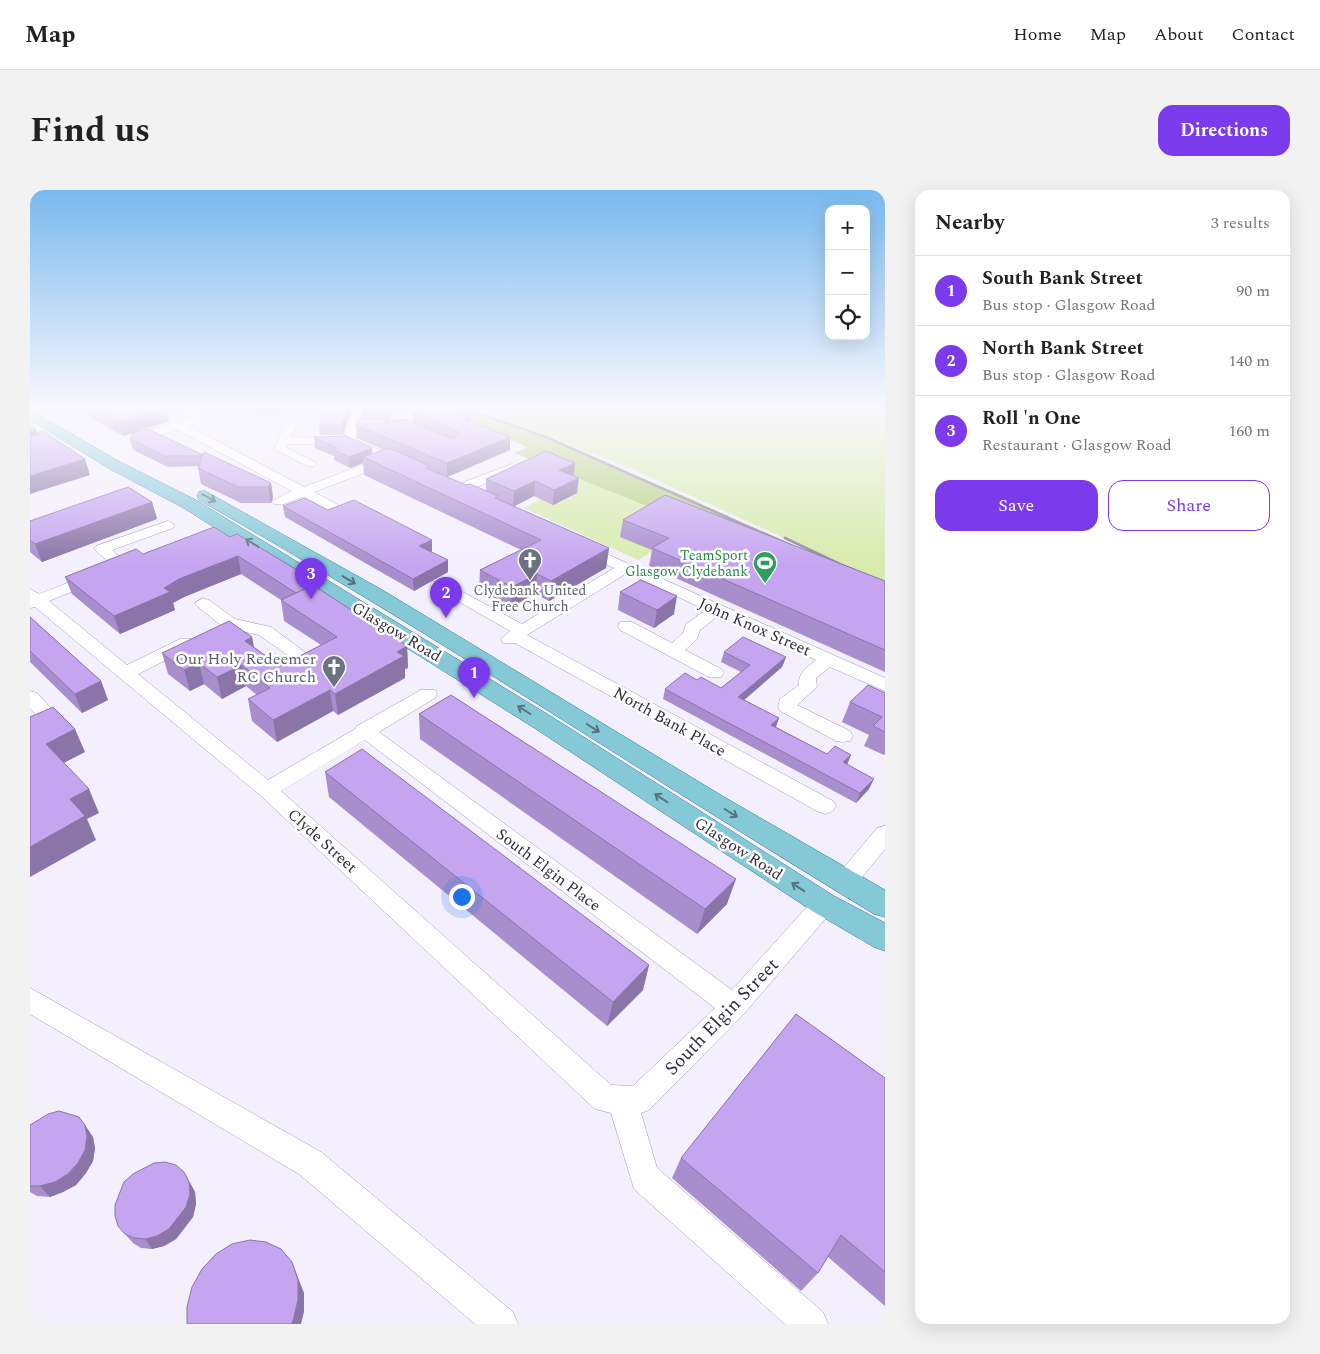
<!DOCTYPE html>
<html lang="en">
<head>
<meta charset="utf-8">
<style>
  :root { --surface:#fff; --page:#f2f2f2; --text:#222; --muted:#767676; --line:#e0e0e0; --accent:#7c3aed }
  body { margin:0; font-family:Spectral,serif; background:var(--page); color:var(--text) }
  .controls { position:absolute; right:15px; top:15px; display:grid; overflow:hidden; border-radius:10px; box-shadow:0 5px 20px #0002 }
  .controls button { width:45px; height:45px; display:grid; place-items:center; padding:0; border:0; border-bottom:1px solid var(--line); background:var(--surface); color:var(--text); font:25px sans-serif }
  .you { position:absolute; left:431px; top:706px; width:18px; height:18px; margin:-12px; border:4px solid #fff; border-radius:50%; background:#1a73e8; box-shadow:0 0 0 8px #1a73e833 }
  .badge { display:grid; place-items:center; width:32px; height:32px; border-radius:50%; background:var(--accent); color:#fff; font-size:16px; font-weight:700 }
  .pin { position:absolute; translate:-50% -41px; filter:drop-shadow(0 1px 2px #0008) }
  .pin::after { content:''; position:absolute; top:26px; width:18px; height:15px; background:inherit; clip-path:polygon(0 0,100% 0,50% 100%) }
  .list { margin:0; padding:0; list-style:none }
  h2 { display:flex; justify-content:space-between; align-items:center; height:65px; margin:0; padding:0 20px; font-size:21px }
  h2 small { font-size:16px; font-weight:400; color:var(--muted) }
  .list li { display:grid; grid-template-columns:32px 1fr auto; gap:15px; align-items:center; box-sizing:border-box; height:70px; padding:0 20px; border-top:1px solid var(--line) }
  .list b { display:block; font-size:19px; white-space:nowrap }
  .list p { margin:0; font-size:16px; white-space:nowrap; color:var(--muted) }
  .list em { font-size:16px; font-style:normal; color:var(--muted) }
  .actions { display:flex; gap:10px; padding:15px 20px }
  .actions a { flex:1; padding:11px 0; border:1px solid var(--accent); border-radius:15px; text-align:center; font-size:18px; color:var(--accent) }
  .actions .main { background:var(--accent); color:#fff }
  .icon { flex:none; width:28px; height:28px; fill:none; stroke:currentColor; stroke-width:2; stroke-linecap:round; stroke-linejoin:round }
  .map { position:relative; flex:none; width:855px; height:1134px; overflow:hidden; border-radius:15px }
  header { display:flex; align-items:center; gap:30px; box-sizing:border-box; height:70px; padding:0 25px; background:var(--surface); border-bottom:1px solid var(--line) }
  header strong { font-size:24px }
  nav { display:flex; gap:28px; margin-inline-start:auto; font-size:18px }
  .intro { display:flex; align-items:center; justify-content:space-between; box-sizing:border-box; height:120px; padding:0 30px }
  h1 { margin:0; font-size:35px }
  .button { padding:12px 22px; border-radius:15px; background:var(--accent); color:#fff; font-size:18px; font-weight:700 }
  main { display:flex; gap:30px; padding:0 30px }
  aside { flex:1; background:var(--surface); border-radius:15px; box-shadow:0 5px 20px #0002 }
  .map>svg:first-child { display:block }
</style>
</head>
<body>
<header>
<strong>Map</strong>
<nav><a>Home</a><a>Map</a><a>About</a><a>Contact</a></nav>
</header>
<div class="intro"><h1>Find us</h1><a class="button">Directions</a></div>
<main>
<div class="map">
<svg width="855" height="1134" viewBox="0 0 855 1134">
  <rect width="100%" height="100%" fill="#f4effd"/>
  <!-- green -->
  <g fill="#d8ebac">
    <path d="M441,217H687L698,219L702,217H855V394L600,278Z"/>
    <path d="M549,289L666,335L608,370L494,318Z"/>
  </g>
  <!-- forest -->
  <path fill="#b7cf7d" d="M390,217H431L516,247L663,310L822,384L632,322L484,263L498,257Z"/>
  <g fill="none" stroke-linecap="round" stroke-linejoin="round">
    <!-- minor casing -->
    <g stroke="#a598b9" stroke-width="1">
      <g id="minor">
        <path d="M146,217C158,217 166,217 174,227L166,234L159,236L274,297L348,269L315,254H258L257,258L287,273L285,276H277L244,259L255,234L261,231L267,234L261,247L314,248L323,217H334L325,249L375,272L369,276L360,273L284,302L312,317L314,320L312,323H302L272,307L254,314H244L242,311L262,301L148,240L106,252L102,251V245L161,227Z"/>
        <path d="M695,217L718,219L735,217L737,219L718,225L696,220Z"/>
        <path d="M482,274L488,278L486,281L434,302H424L422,299L424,296Z"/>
        <path d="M138,331L145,335L143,338L82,360L100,376L97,379H87L64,359L66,356Z"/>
        <path d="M554,354L855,488V501L800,477L786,488L787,497L767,515L820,541L823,546L820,551L813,552L806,551L750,521L748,517L750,509L769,495C768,482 777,478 786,470L689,425L670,440L667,449L655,460L691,479L694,483L691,487H679L590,440L588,436L590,432H602L642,453L653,443L656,434L676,420L597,383L497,445L803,611L806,616L803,621L795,624L787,621L485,453H473L471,449L480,441L400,395L402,392H414L492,434L584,378L549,361L547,358L549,355Z"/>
        <path d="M65,382L70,384L73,387L70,390L19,411L97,475L150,449H162L165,453L162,457L108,484L238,590L325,539L327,536L391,500H405L407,504L405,508L349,542L702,800L786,707L794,704L802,707L806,714L802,721L713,825L619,920L611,923L627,978L793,1122L798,1134H755L604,999L581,923L565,919L230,605L5,417L0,418V399L9,404ZM335,550L685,818L603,896L581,895L251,601Z"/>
        <path d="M173,408L179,410L205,429L241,437L284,469L281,473H269L229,445L193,437L167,416L165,413Z"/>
        <path d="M0,501L7,503L29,527L32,531L29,535C14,539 9,528 0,518Z"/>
        <path d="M855,636V659L823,698L815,701L807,698L803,692L807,686L847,638Z"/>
        <path d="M0,798L291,962L483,1122L488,1134H445L269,984L0,824Z"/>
      </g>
    </g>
    <!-- major casing -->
    <g stroke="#337a8e" stroke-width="1">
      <g id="major">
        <path d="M0,220L92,273L164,309L522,527L804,706L855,733V761L844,757L784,722L506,539L152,317L80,279L0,230Z"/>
        <path d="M175,301L354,401L694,607L855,700V727L844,724C618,587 399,440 169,310L167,306L169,302Z"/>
      </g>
    </g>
    <!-- minor -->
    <use href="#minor" fill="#fff" fill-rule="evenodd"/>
    <!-- major -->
    <use href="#major" fill="#85c9d7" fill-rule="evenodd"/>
    <!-- rail-far1 -->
    <path stroke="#938e9c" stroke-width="2.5" d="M431,217L516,247L699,328"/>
    <!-- rail -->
    <g stroke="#938e9c" stroke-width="3">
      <path d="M696,327L760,355"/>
      <path d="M755,348L820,379"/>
    </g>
  </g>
  <!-- wall -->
  <g fill="#a98ece">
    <path d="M42,217H133L136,218L139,231L93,246Z"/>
    <path d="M225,217H259L254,225H226Z"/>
    <path d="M293,217H322L313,245H290L289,235L294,223Z"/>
    <path d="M363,217L360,231L383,233V222L441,226V231L480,260L417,287L436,295L456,301V289L545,273L544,286L547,303L523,315L504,306L484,316L579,358L576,378L519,411L505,404L481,417L449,400L450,380L491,360L334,285L333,273L320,278L304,270V266L285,258L284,247L343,264L354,260L327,248L326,235L332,229V222Z"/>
    <path d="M100,249L173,265L241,293L243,308L241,313H211L171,294L168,278V276L138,277L103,260Z"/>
    <path d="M122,312L127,329L12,372L0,362V331Z"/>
    <path d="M253,316L298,320L402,350V361L401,362L418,370V382L384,401L255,327Z"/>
    <path d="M593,330L855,391V482L619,376L622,360L590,347Z"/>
    <path d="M200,347L289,399L377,456L378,478L375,479V488L308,525L303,521L247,552L222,531L218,509L227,505L216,496L192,509L174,494L160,501L138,484L132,463L222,447L224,457L250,476L291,455L254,431L251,410L211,384L154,407L143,413L145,420L90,444L42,404L35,387Z"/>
    <path d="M590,402L644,424L624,438L588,420Z"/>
    <path d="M0,427L71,491L78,510L52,523L0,472Z"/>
    <path d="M694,462L756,467L752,477L714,510L749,528L746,537L797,564L821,565L817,574L839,599L826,613L633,509L635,499L667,490L691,498L711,482L691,472Z"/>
    <path d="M855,503V564L854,565L834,556L839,545L812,532L820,512Z"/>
    <path d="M389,524L697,714L667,744L390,549Z"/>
    <path d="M295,582L619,775L613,800L577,836L299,607Z"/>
    <path d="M855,888V1116L798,1067L788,1083L771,1101L642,988L651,968Z"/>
    <path d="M0,935L63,947L65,958L63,971L56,983L46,995L33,1002L20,1007L7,1006L0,1002Z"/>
    <path d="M160,993L165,1002L166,1014L163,1027L146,1049L134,1056L122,1059L111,1058L103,1053L88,1036Z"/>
  </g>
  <!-- shaded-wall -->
  <g fill="#8a74a8">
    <path d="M253,217H259L254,225Z"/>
    <path d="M318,217H322L313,245L312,235Z"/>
    <path d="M360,217H363L359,232V222Z"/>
    <path d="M136,218L139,231L93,246L89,232Z"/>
    <path d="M441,226V239L434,229Z"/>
    <path d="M6,239L9,250L0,253V242Z"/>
    <path d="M480,247V260L417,287V273Z"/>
    <path d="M342,258L343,269L333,267V273L320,278L319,267Z"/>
    <path d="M55,269L60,285L0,304V286Z"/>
    <path d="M545,273L543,287L529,280Z"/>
    <path d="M549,288L547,303L523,315L524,300Z"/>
    <path d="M505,291L504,306L483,317L484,301Z"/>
    <path d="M241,293L243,308L241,313L238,297Z"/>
    <path d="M122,312L127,329L12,372L5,354Z"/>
    <path d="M402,350V361L390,368L389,356Z"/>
    <path d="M579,358L576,378L519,411L521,391Z"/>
    <path d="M208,366L211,384L154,407L143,413L145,420L90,444L84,426L149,389Z"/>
    <path d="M418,370V382L384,401L383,389Z"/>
    <path d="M507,384L505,404L481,417L482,397Z"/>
    <path d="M289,393L291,411L266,403Z"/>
    <path d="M647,406L644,424L624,438L627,420Z"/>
    <path d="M222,447L226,468L215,451Z"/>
    <path d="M377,456L378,478L375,479V488L308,525L305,504L367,462Z"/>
    <path d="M756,467L752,477L706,517L708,507Z"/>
    <path d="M169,473L174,494L160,501L154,480Z"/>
    <path d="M212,475L216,496L192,509L187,487Z"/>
    <path d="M71,491L78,510L52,523L45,504Z"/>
    <path d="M300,500L303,521L247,552L243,530Z"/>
    <path d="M749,528L745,538L741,535Z"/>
    <path d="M45,539L55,562L26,577L16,554Z"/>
    <path d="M821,565L817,575L813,572Z"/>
    <path d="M844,589L839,599L826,613L830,603Z"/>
    <path d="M59,599L69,623L57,629L66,650L0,687V657L40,609Z"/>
    <path d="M706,689L697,714L667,744L675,719Z"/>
    <path d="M619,775L613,800L577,836L583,812Z"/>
    <path d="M55,935L63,947L65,958L63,971L56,983L46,995L33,1002L20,1007L10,996Z"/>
    <path d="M154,982L165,1002L166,1014L163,1027L146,1049L134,1056L122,1059L115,1049Z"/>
    <path d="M262,1072L274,1103V1122L271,1134H261Z"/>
  </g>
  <!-- building -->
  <g fill="#c5a5f0" stroke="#8a74a8">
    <path d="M61,217H133L136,218L89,232Z"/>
    <path d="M296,217H318L312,235H289Z"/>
    <path d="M333,217H360L359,222H332Z"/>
    <path d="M398,217H416L441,226L434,229L480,247L417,273L326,235L328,229H356L355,232L374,229L423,249L429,245V242L383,222Z"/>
    <path d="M0,236L6,239L0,242Z"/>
    <path d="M118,239L173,265L172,266H135L100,249L103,243Z"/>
    <path d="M13,241L55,269L0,286V254H1L0,253V247Z"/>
    <path d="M316,246L342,258L319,267L303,259L307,258L284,247Z"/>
    <path d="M359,258L400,276L396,278L436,295L440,294L468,306L465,308L579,358L521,391L507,384L482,397L450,380L511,350L333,267Z"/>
    <path d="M516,261L545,273L529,280L549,288L524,300L505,291L484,301L456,289Z"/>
    <path d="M174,262L241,293L238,297H208L168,278Z"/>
    <path d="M98,297L122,312L5,354L0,350V331Z"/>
    <path d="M635,305L855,391V460L622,358L639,348L593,330Z"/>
    <path d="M275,308L298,320L324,310L402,350L389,356L418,370L383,389L253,316Z"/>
    <path d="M184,337L200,347L207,344L289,393L266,403L208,366L149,389L134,398L140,402L84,426L35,387L106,359L113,364Z"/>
    <path d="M611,390L647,406L627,420L590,402Z"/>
    <path d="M283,395L377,456L367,462L374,466L305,504L300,500L243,530L218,509L240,498L212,475L187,487L169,473L154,480L132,463L199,431L222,447L215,451L250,476L307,447L251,410Z"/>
    <path d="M0,427L71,491L45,504L0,461Z"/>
    <path d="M713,447L756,467L708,507L749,528L741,535L797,564L805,556L821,565L813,572L844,589L830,603L635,499L655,483L667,490L671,487L691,498L720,475L694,462Z"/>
    <path d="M838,495L855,503V542L843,536L852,527L820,512Z"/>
    <path d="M421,505L706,689L675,719L389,524Z"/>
    <path d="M23,517L45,539L16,554L59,599L40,609L55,626L0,657V527Z"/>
    <path d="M332,559L619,775L583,812L295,582Z"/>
    <path d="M766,824L855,888V1082L811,1045L788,1083L651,968Z"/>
    <path d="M29,921L49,927L55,935L57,947L55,960L48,973L38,984L25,992L10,996H0V935L18,924Z"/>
    <path d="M135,972L146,975L154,982L159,992L160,1004L156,1017L139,1039L127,1046L115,1049L104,1048L95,1044L88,1036L85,1026V1015L94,992L103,984L124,973Z"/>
    <path d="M220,1050L236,1052L251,1059L262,1072L268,1090V1110L263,1131L261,1134H157V1117L162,1097L172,1079L186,1064L202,1054Z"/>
  </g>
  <!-- one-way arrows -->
  <defs><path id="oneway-shaft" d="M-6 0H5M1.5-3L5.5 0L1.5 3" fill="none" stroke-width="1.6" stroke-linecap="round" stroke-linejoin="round" transform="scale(1.25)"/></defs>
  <g stroke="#567280">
    <use href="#oneway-shaft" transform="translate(179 308) rotate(28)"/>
    <use href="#oneway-shaft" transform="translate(222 353) rotate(-149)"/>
    <use href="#oneway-shaft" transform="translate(319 390) rotate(31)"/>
    <use href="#oneway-shaft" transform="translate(494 520) rotate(-148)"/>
    <use href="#oneway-shaft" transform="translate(563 538) rotate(32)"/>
    <use href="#oneway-shaft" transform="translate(631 608) rotate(-147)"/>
    <use href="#oneway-shaft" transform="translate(701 623) rotate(32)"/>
    <use href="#oneway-shaft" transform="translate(768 697) rotate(-147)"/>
  </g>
  <!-- sky -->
  <linearGradient id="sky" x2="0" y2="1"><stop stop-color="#79b9ee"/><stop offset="0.58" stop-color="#faf8fe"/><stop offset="1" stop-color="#faf8fe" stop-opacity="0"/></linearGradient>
  <rect width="855" height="375" fill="url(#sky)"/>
  <!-- icons -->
  <defs>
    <g id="church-pin" transform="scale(1.25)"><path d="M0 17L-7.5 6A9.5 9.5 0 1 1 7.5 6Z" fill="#6b7280" stroke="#fff"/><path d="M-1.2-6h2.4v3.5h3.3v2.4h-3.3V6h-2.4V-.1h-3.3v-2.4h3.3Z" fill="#fff"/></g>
    <g id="stadium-pin" transform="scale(1.25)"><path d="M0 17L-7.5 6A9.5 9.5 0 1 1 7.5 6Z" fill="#2e9e5b" stroke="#fff"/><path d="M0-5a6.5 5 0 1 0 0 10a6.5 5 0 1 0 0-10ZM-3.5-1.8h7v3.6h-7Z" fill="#fff"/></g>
  </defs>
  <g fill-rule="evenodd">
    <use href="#church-pin" x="500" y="370"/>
    <use href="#stadium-pin" x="735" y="373"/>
    <use href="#church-pin" x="304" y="477"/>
  </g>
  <g text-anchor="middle" stroke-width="5" stroke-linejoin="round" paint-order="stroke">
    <!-- far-leisure labels -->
    <g font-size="14" fill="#27864d" stroke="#fff" text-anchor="end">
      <text x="718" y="370">TeamSport<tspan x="718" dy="16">Glasgow Clydebank</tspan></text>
    </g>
    <!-- far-worship labels -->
    <g font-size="14" fill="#5b616d" stroke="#fff">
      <text x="500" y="405">Clydebank United<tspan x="500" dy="16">Free Church</tspan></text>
    </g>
    <!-- street labels -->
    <g font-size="16" fill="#302b38" stroke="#fff">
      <text transform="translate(725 436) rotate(24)" y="6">John Knox Street</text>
      <text transform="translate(367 441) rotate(31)" y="6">Glasgow Road</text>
      <text transform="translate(640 531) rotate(29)" y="6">North Bank Place</text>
      <text transform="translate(293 650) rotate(42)" y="6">Clyde Street</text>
      <text transform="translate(709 658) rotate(33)" y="6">Glasgow Road</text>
      <text transform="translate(519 679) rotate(37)" y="6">South Elgin Place</text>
    </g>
    <!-- worship labels -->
    <g font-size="16" fill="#5b616d" stroke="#fff" text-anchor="end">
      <text x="286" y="474">Our Holy Redeemer<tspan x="286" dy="18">RC Church</tspan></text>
    </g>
    <!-- near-street labels -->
    <g font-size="19" fill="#302b38" stroke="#fff">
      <text transform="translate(691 826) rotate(-46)" y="7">South Elgin Street</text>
    </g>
  </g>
</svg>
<div class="controls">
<button>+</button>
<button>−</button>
<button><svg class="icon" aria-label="locate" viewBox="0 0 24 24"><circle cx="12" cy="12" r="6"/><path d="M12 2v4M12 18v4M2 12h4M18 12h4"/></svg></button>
</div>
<div class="you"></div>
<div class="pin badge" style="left:444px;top:508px">1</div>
<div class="pin badge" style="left:416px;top:428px">2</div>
<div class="pin badge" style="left:281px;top:409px">3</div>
</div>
<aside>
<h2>Nearby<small>3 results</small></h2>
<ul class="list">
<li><span class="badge">1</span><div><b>South Bank Street</b><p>Bus stop · Glasgow Road</p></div><em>90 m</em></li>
<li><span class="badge">2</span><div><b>North Bank Street</b><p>Bus stop · Glasgow Road</p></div><em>140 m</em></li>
<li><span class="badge">3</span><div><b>Roll 'n One</b><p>Restaurant · Glasgow Road</p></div><em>160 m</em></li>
</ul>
<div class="actions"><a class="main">Save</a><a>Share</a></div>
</aside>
</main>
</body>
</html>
